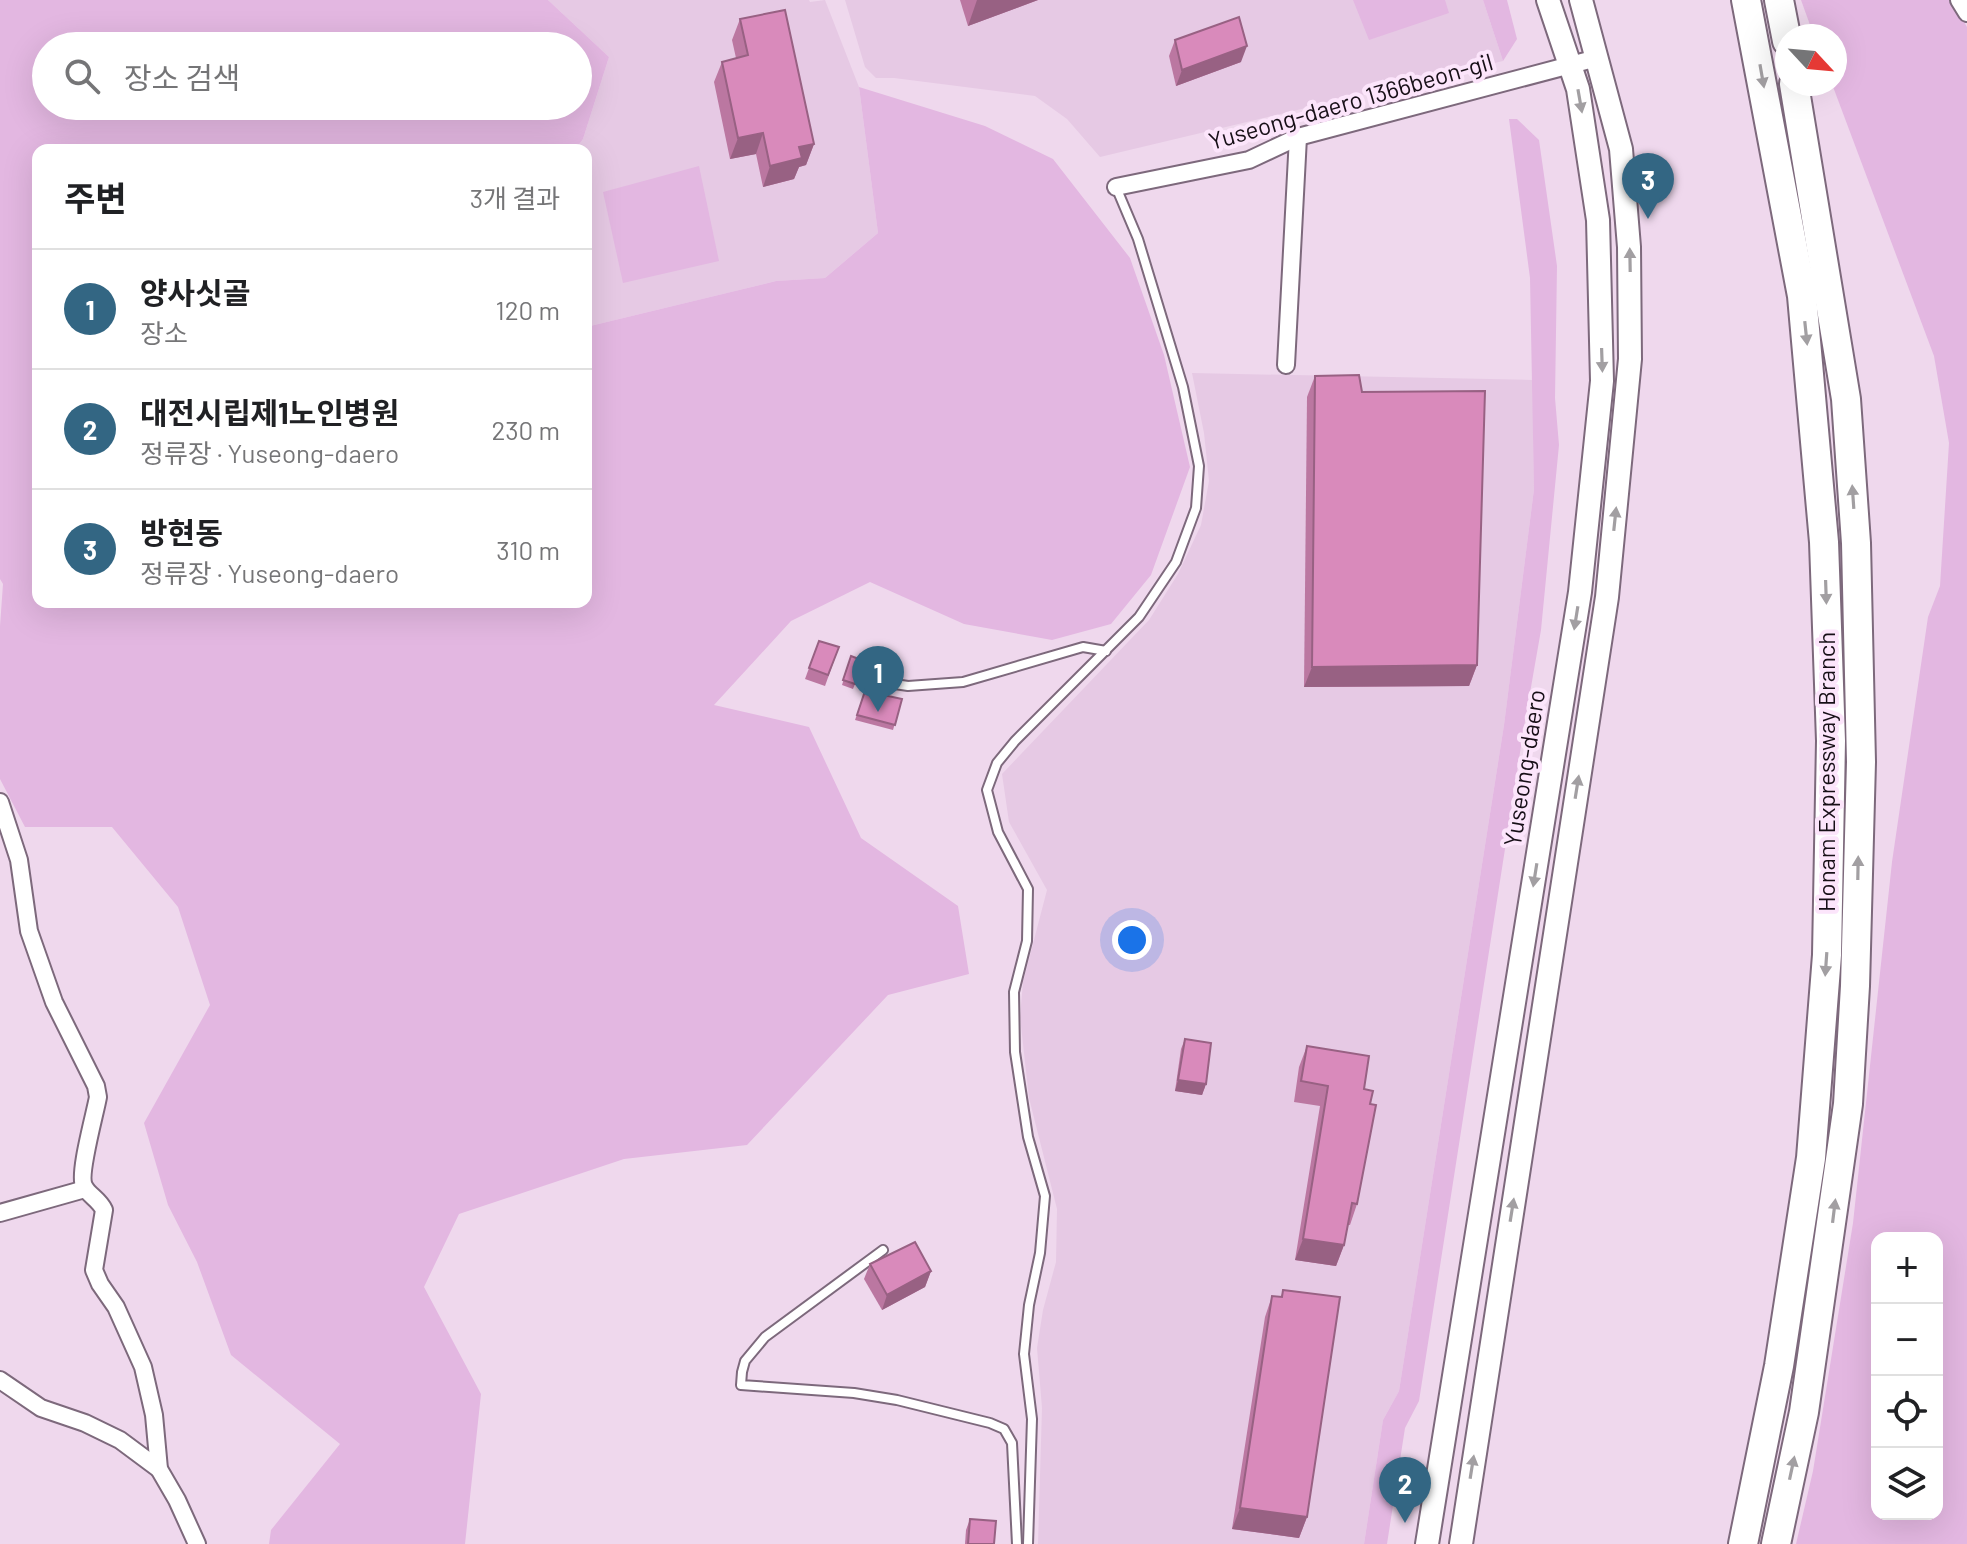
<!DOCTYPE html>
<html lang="ko">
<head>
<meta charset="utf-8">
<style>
  :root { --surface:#fff; --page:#f2f2f2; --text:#202124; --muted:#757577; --line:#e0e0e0; --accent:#336683 }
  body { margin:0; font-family:Barlow,"Noto Sans KR",sans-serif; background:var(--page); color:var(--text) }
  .controls { position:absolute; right:24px; bottom:24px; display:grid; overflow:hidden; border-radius:16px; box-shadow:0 8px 32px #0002 }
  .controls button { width:72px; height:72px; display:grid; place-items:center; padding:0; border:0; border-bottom:2px solid var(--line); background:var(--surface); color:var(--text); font:40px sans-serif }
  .compass { position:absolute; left:1775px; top:24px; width:72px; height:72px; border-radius:50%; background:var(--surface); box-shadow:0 8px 32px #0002; rotate:116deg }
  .you { position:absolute; left:1132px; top:940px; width:28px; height:28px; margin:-20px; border:6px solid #fff; border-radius:50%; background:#1a73e8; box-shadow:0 0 0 12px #1a73e833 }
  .badge { display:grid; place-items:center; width:52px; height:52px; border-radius:50%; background:var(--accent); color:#fff; font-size:26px; font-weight:700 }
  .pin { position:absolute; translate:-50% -66px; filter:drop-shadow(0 2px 4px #0008) }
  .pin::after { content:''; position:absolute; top:42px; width:28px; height:24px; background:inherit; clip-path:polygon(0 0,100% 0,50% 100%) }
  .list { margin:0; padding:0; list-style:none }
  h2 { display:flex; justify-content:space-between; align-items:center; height:104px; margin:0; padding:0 32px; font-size:34px }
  h2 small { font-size:26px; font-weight:400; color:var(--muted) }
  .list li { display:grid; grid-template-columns:52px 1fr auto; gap:24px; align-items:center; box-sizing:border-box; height:120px; padding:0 32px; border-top:2px solid var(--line) }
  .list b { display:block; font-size:30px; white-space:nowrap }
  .list p { margin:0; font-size:26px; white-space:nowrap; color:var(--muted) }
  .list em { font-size:26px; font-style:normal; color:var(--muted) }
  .icon { flex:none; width:44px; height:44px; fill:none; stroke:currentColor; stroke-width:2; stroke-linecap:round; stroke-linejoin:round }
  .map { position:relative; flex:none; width:1967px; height:1544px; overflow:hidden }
  .search { position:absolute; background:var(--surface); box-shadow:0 8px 32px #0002; left:32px; top:32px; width:560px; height:88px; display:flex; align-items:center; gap:20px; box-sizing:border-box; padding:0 28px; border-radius:44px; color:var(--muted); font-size:30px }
  .panel { position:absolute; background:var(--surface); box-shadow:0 8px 32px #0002; left:32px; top:144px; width:560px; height:464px; border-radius:16px }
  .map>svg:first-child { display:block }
</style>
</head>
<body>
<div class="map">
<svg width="1967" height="1544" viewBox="0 0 1967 1544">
  <rect width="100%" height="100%" fill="#efd8ed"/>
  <!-- built -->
  <g fill="#e6c9e4">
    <path d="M548,0H809L810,2L825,0L859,87L878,233L825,278L776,281L586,327V150H575L583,139L609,57Z"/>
    <path d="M845,0H1483L1503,61L1100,157L1067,119L1035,96L894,78H876L865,67Z"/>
    <path d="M1192,373L1533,380L1534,489L1504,725L1399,1391L1383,1420L1364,1544H1038L1042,1408L1037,1348L1043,1310L1056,1262L1057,1209L1029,1098L1020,1017L1023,982L1047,890L1009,822L1002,774L1149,620L1178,574L1201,525L1209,481L1204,433Z"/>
  </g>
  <!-- green -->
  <g fill="#e3b7e1" fill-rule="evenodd">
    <path d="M0,0H548L609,57L583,139L575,150H38V602H586V327L776,281L825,278L878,233L859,87L985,126L1053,159L1130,258L1164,355L1190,467L1151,575L1111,624L1052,640L964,624L870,582L791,621L714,705L809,727L861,838L958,906L969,974L888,995L747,1145L624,1159L459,1214L424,1287L481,1394L465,1544H269L271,1530L340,1444L231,1355L197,1262L168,1205L144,1123L210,1005L178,907L112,827H25L0,779V626L3,584L0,579ZM578,46V106H46V46Z"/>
    <path d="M1353,0H1445L1449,13L1369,40Z"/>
    <path d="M1483,0H1507L1517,39L1503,61Z"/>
    <path d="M1801,0H1951L1967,27V1544H1796L1813,1471L1853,1223L1892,862L1928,617L1940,586L1949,443L1934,356L1832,84H1835V36H1814ZM1877,1238H1937V1514H1877Z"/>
    <path d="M1509,119H1517L1539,140L1557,266L1555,398L1559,445L1541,630L1524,727L1419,1401L1405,1428L1387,1544H1364L1383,1420L1399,1391L1504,725L1534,489L1530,278Z"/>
    <path d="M699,166L719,261L623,283L603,192Z"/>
  </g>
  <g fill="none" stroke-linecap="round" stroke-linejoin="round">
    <!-- lane casing -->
    <g stroke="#7d697c" stroke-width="12">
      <g id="lane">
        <path d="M875,681L908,686L963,682L1083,647L1106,651"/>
        <path d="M883,1250L765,1337L745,1361L742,1372L741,1385L854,1393L897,1400L990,1423L1004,1429L1012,1443L1017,1544"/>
        <path d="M1028,1544L1032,1419L1024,1354L1029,1305L1040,1253L1045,1196L1028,1137L1015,1052L1014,992L1027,941L1028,889L998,832L987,790L997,763L1015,741L1139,617L1176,562L1196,508L1199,466L1183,387L1138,239L1116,187"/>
      </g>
    </g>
    <!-- street casing -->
    <g stroke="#7d697c" stroke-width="20">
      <g id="street">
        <path d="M1959,0L1967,13"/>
        <path d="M1116,187L1249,160L1298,137L1597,58"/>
        <path d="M1286,365L1298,137"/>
        <path d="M0,802L19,860L29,931L54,1002L96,1086L98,1097C95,1114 78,1174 84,1186C88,1195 99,1199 104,1210L94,1270L100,1284L116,1307L143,1367L154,1415L159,1469L177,1500L197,1544"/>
        <path d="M0,1213L85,1189"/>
        <path d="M0,1380L41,1408L85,1423L120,1440L159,1469"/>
      </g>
    </g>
    <!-- secondary casing -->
    <g stroke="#7d697c" stroke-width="26">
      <g id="secondary">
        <path d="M1427,1544L1580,592L1602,381L1598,220L1578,89L1548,0"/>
        <path d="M1461,1544L1607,597L1630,359L1629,247L1621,149L1581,0"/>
      </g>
    </g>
    <!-- highway casing -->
    <g stroke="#7d697c" stroke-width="32">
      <g id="highway">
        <path d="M1779,0L1787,41"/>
        <path d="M1743,1544L1779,1366L1811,1158L1827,955L1831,741L1824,542L1802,296L1746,0"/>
        <path d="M1776,1544L1804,1412L1848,1104L1855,986L1861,762L1856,543L1846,399L1794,84"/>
      </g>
    </g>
    <!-- lane -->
    <use href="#lane" stroke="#fff" stroke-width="8"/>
    <!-- street -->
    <use href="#street" stroke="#fff" stroke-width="16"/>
    <!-- secondary -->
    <use href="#secondary" stroke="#fff" stroke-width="22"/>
    <!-- highway -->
    <use href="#highway" stroke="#fff" stroke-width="28"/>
  </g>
  <!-- wall -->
  <g fill="#bb77a1">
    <path d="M960,0H1038L968,26Z"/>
    <path d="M740,19L814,144L806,165L799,167L794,179L763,187L756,154L730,159L714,82L722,62L736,58L732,40Z"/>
    <path d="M1175,40L1241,62L1176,86L1169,56Z"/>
    <path d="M1315,376L1362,392L1477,665L1469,686L1304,687L1307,397Z"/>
    <path d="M819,641L839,647L825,686L805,679Z"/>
    <path d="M851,656L864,661L853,689L842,685Z"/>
    <path d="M865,691L902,699L893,730L855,720Z"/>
    <path d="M1185,1039L1206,1084L1202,1095L1175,1091L1181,1049Z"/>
    <path d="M1307,1046L1364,1089L1370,1104L1357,1204L1350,1225H1348L1344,1245L1336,1266L1295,1260L1320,1106L1294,1102L1299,1067Z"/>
    <path d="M870,1264L931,1271L925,1287L882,1310L864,1279Z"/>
    <path d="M1283,1290L1307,1517L1299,1538L1232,1529L1265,1317L1272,1296L1281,1297Z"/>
    <path d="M970,1519L994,1544H965L966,1530Z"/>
  </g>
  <!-- shaded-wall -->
  <g fill="#986183">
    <path d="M977,0H1038L968,26Z"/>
    <path d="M1247,46L1241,62L1176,86L1182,70Z"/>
    <path d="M763,133L756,154L730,159L738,138Z"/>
    <path d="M814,144L806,165L799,167L794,179L763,187L770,166L799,147Z"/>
    <path d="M1477,665L1469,686L1304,687L1312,667Z"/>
    <path d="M1178,1080L1206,1084L1202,1095L1175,1091Z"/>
    <path d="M1303,1239L1344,1245L1336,1266L1295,1260Z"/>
    <path d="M931,1271L925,1287L882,1310L887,1295Z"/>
    <path d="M1240,1508L1307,1517L1299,1538L1232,1529Z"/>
  </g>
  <!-- building -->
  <g fill="#d98abb" stroke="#986183" stroke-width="2">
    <path d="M785,10L814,144L799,147L802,158L770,166L763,133L738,138L722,62L748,55L740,19Z"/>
    <path d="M1239,17L1247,46L1182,70L1175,40Z"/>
    <path d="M1359,375L1362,392L1485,391L1477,665L1312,667L1315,376Z"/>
    <path d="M819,641L839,647L828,675L809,668Z"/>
    <path d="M851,656L864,661L855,684L843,680Z"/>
    <path d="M865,691L902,699L895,725L857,715Z"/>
    <path d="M1185,1039L1211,1043L1206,1084L1178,1080Z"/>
    <path d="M1307,1046L1369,1056L1364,1089L1373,1091L1370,1104L1376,1105L1357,1204L1352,1203L1344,1245L1303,1239L1328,1086L1301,1081Z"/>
    <path d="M915,1242L931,1271L887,1295L870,1264Z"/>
    <path d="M1283,1290L1340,1297L1307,1517L1240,1508L1272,1296L1282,1297Z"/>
    <path d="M970,1519L996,1521L994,1544H968Z"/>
  </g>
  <!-- one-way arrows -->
  <defs><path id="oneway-solid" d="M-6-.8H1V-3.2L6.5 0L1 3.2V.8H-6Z" transform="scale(2)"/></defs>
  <g fill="#a29fa2">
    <use href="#oneway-solid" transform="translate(1762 76) rotate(80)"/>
    <use href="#oneway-solid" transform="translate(1580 101) rotate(80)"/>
    <use href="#oneway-solid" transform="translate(1630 260) rotate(-91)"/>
    <use href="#oneway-solid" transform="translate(1806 333) rotate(84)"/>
    <use href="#oneway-solid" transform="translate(1602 360) rotate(88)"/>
    <use href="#oneway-solid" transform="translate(1853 497) rotate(-94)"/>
    <use href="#oneway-solid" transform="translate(1615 519) rotate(-84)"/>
    <use href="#oneway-solid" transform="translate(1826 592) rotate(88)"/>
    <use href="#oneway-solid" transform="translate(1576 618) rotate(99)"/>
    <use href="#oneway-solid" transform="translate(1577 787) rotate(-81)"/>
    <use href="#oneway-solid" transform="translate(1858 868) rotate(-89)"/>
    <use href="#oneway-solid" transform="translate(1535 875) rotate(99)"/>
    <use href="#oneway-solid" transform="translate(1826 964) rotate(94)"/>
    <use href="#oneway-solid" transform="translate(1512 1210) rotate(-81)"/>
    <use href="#oneway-solid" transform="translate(1834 1211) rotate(-83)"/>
    <use href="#oneway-solid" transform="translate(1472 1467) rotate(-81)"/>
    <use href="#oneway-solid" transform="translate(1792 1468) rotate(-78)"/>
  </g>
  <g text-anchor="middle" stroke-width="8" stroke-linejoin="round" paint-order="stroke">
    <!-- street labels -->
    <g font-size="24" fill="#170f17" stroke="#fce5fb">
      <text transform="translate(1351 102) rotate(-16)" y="8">Yuseong-daero 1366beon-gil</text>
      <text transform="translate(1525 768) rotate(-81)" y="8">Yuseong-daero</text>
      <text transform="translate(1827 772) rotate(-90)" y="8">Honam Expressway Branch</text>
    </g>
  </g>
</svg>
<div class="controls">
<button>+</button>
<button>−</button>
<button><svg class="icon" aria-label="locate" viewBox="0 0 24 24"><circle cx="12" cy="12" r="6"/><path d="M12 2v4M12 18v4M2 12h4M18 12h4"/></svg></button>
<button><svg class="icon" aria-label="layers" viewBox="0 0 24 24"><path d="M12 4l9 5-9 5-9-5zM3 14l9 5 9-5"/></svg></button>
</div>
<svg class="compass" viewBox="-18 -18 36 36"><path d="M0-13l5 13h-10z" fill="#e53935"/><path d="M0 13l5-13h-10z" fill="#757577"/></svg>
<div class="you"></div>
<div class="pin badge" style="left:878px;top:712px">1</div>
<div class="pin badge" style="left:1405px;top:1523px">2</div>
<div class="pin badge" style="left:1648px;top:219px">3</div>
<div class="search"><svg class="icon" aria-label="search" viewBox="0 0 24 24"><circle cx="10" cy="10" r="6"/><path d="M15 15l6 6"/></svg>장소 검색</div>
<section class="panel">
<h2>주변<small>3개 결과</small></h2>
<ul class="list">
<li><span class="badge">1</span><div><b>양사싯골</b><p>장소</p></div><em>120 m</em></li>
<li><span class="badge">2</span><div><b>대전시립제1노인병원</b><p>정류장 · Yuseong-daero</p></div><em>230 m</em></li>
<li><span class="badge">3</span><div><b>방현동</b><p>정류장 · Yuseong-daero</p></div><em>310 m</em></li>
</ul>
</section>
</div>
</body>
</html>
